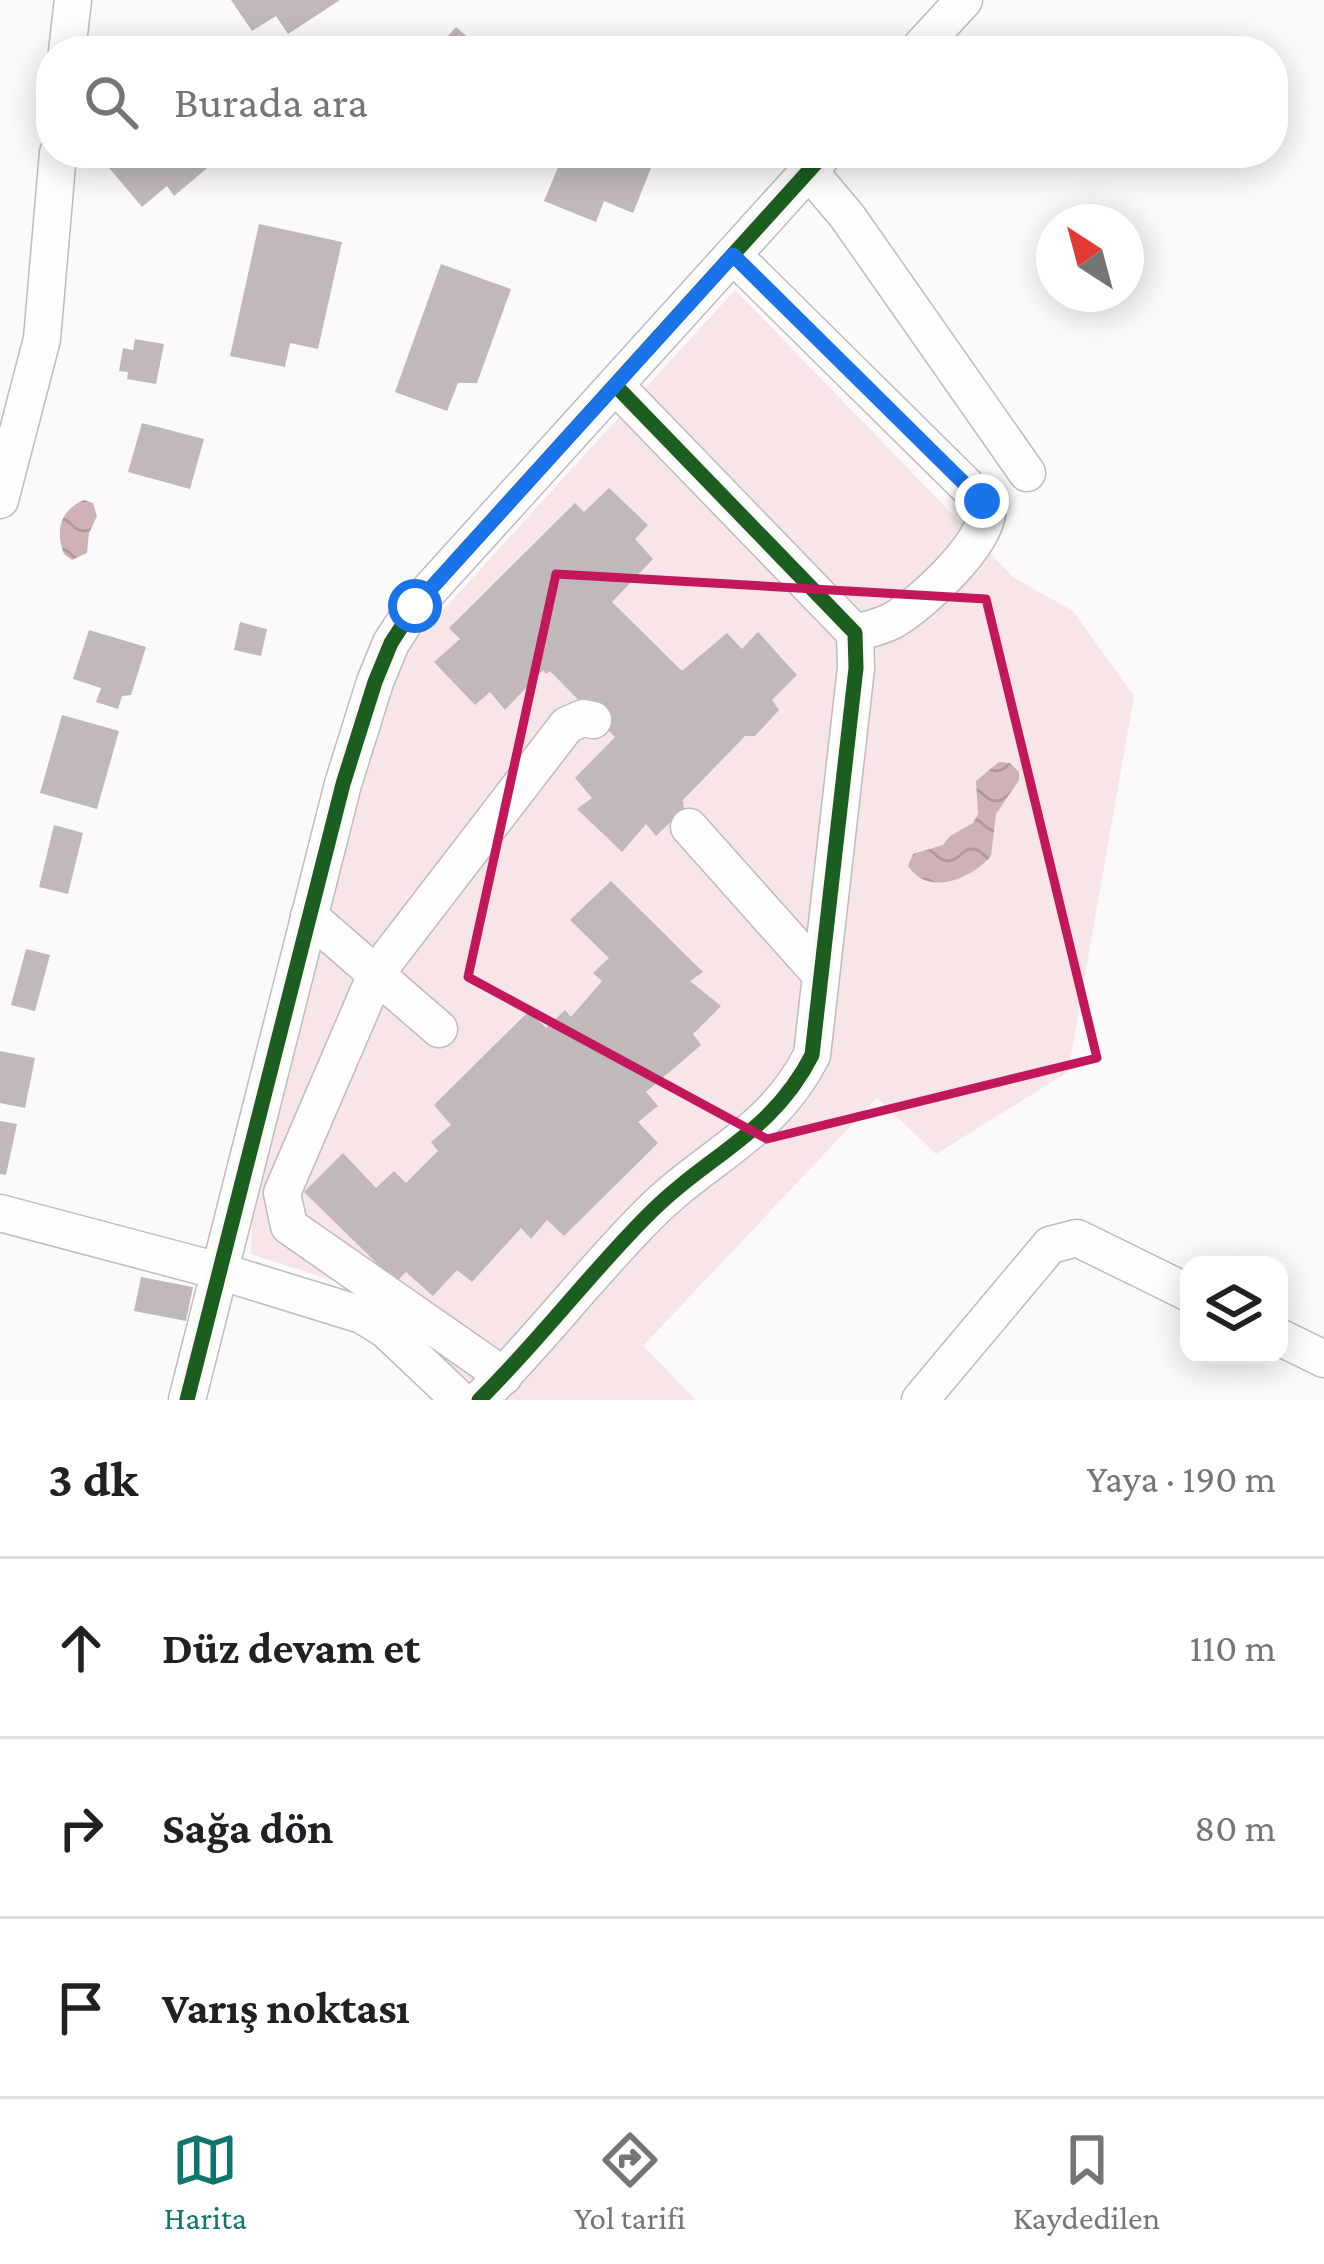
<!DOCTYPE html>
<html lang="tr">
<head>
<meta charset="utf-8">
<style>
  :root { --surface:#fff; --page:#f6f6f6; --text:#202124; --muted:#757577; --line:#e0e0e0; --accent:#0f766e }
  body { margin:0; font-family:"Crimson Pro",serif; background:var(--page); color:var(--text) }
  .controls { position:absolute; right:36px; bottom:36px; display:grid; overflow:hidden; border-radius:24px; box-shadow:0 6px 30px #0003 }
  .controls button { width:108px; height:108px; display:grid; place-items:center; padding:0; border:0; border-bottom:3px solid var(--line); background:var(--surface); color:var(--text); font:60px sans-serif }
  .compass { position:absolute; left:1036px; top:204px; width:108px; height:108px; border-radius:50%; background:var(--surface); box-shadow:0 6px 30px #0003; rotate:324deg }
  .stop { position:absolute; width:36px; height:36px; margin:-27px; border:9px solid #1a73e8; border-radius:50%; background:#fff }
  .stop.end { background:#1a73e8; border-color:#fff; box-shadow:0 3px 12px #0008 }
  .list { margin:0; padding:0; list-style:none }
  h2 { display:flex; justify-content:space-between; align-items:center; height:156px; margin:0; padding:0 48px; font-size:51px }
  h2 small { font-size:39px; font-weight:400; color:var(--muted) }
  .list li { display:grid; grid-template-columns:78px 1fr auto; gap:36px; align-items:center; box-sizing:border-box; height:180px; padding:0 48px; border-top:3px solid var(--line) }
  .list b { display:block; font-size:45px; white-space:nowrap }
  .list em { font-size:39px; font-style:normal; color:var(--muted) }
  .icon { flex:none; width:66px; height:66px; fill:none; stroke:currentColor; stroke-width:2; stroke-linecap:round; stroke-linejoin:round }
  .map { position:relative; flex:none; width:1324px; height:1400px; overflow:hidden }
  .search { position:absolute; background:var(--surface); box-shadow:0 6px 30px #0003; left:36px; right:36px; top:36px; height:132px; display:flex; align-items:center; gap:30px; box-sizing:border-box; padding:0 42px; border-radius:48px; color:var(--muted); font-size:45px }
  .sheet { height:696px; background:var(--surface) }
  nav { display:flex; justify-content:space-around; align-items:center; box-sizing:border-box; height:168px; border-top:3px solid var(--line); background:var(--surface); font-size:33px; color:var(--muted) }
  nav a { display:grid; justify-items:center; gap:6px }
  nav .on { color:var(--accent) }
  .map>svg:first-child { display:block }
</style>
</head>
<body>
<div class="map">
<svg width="1324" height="1400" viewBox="0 0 1324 1400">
  <defs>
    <pattern id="water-waves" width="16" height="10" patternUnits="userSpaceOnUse" patternTransform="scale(3)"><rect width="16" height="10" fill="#cfb2b6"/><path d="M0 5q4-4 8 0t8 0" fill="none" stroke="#b1989c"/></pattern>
  </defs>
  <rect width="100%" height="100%" fill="#fbf9f9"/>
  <!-- grass -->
  <path fill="#f7e5e7" d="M735,290L1014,578L1073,611L1134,696L1068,1072L936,1154L877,1098L643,1346L696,1400H495L347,1285L251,1254L253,1201L393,665Z"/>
  <!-- water -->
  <g fill="url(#water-waves)">
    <path d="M84,500L93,503L97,516L89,533L87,553L72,560L64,554C55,531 60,510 84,500Z"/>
    <path d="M999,762L1010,763L1019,772V780L996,814L991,856C971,879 928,897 908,866L913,854L943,845L950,836L973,823L978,814L976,781Z"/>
  </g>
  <!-- building -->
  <g fill="#c1b9b9">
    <path d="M231,0H340L288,34L276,16L252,31Z"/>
    <path d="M456,27L484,51H411L424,36L438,47Z"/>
    <path d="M117,153H225L174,196L167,186L142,207L105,163Z"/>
    <path d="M404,153H431L420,166Z"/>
    <path d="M564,153H657L633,213L604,201L596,222L544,201Z"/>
    <path d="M259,224L342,242L318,349L290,343L285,367L230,356Z"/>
    <path d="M441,264L511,289L477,383H458L447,411L395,392Z"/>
    <path d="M135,339L164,344L156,384L127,379L128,372L119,371L123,348L133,350Z"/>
    <path d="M142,423L204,439L190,489L128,472Z"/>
    <path d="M609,488L648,525L635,539L653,559L612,602L682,671L727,633L742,649L758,632L797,675L772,700L779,710L755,736H745L683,800L684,809L656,836L646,824L622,852L577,809L592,798L575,778L615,737L550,671L546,674L543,670L505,710L490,692L475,705L434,662L460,639L449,628L575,503L584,512Z"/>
    <path d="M240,622L267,629L261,656L234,650Z"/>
    <path d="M89,630L146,647L131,695L122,696L118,709L96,702L101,688L73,679Z"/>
    <path d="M62,715L119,731L97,809L40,793Z"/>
    <path d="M54,825L83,833L68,894L39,887Z"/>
    <path d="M611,881L703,972L690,981L721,1006L693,1034L701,1045L646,1092L658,1106L638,1122L658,1143L564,1236L547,1220L531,1239L521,1228L472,1282L457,1270L433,1296L406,1272L396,1282L304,1192L343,1153L376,1188L394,1171L406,1183L438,1151L431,1142L451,1125L434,1105L529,1011L546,1028L565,1010L571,1017L602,981L593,973L609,958L570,920Z"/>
    <path d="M26,949L50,955L35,1011L11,1005Z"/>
    <path d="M0,1051L35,1058L25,1108L0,1103Z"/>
    <path d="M0,1121L17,1124L6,1175L0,1174Z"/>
    <path d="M141,1277L193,1287L186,1321L134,1311Z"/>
  </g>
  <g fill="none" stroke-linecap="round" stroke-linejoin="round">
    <!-- minor casing -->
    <g stroke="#c0bbbc" stroke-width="39">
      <g id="minor">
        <path d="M67,51L73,0"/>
        <path d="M917,51L964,0"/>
        <path d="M809,171L847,216L1027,473"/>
        <path d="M733,255L982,501L987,514C982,547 922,604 892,621C880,627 867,630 855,633"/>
        <path d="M0,500L42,339L58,153"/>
        <path d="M689,827L821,975"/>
        <path d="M309,916L439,1029"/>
        <path d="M0,1213L219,1271L362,1315L386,1330L460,1400"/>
        <path d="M1279,1337L1324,1359"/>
        <path d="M504,1376L289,1226L282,1193L377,972L567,725L583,718L593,720"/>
        <path d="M187,1400L343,784L375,682L391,643L415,606L825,153"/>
        <path d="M479,1400C539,1341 589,1274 648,1215C707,1155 772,1134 812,1055L856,668L855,633L616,386"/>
        <path d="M920,1400L1050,1245L1077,1238L1189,1293"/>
      </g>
    </g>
    <!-- minor -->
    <use href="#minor" stroke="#fefefe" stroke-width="36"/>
    <!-- cycleway casing -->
    <g stroke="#fcf8f8" stroke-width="22">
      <g id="cycleway">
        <path d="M187,1400L343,784L375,682L391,643L415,606L825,153"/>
        <path d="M479,1400C539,1341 589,1274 648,1215C707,1155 772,1134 812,1055L856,668L855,633L616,386"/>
      </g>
    </g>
    <!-- cycleway -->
    <use href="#cycleway" stroke="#1b5e20" stroke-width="15"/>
  </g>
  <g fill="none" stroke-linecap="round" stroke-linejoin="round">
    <!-- route -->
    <path stroke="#1a73e8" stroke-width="15" d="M415,606L733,255L982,501"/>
  </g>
  <!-- marked area -->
  <path fill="none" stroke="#c2185b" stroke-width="9" stroke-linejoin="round" d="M556,574L986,599L1097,1058L767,1139L468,977Z"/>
</svg>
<div class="controls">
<button><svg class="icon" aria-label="layers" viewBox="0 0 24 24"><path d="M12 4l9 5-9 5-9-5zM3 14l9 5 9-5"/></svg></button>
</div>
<svg class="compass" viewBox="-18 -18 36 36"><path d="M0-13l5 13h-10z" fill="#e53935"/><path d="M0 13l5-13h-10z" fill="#757577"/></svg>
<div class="stop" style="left:415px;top:606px"></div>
<div class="stop end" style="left:982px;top:501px"></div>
<div class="search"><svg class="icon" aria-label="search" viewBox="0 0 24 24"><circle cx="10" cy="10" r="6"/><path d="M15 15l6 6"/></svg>Burada ara</div>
</div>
<section class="sheet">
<h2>3 dk<small>Yaya · 190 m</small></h2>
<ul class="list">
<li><svg class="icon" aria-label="ahead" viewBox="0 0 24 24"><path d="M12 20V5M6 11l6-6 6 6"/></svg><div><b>Düz devam et</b></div><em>110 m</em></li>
<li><svg class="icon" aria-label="right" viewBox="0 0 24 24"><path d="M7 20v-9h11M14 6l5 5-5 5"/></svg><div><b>Sağa dön</b></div><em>80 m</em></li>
<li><svg class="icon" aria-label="arrive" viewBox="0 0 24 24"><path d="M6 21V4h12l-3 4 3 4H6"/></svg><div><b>Varış noktası</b></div></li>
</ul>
</section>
<nav>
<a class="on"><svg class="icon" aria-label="map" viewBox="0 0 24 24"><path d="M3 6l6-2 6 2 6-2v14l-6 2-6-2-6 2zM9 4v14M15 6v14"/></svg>Harita</a>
<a><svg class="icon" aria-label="directions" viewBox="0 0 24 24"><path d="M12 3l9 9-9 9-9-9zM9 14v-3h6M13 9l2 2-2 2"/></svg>Yol tarifi</a>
<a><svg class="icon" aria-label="saved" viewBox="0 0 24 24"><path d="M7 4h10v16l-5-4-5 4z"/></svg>Kaydedilen</a>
</nav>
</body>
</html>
